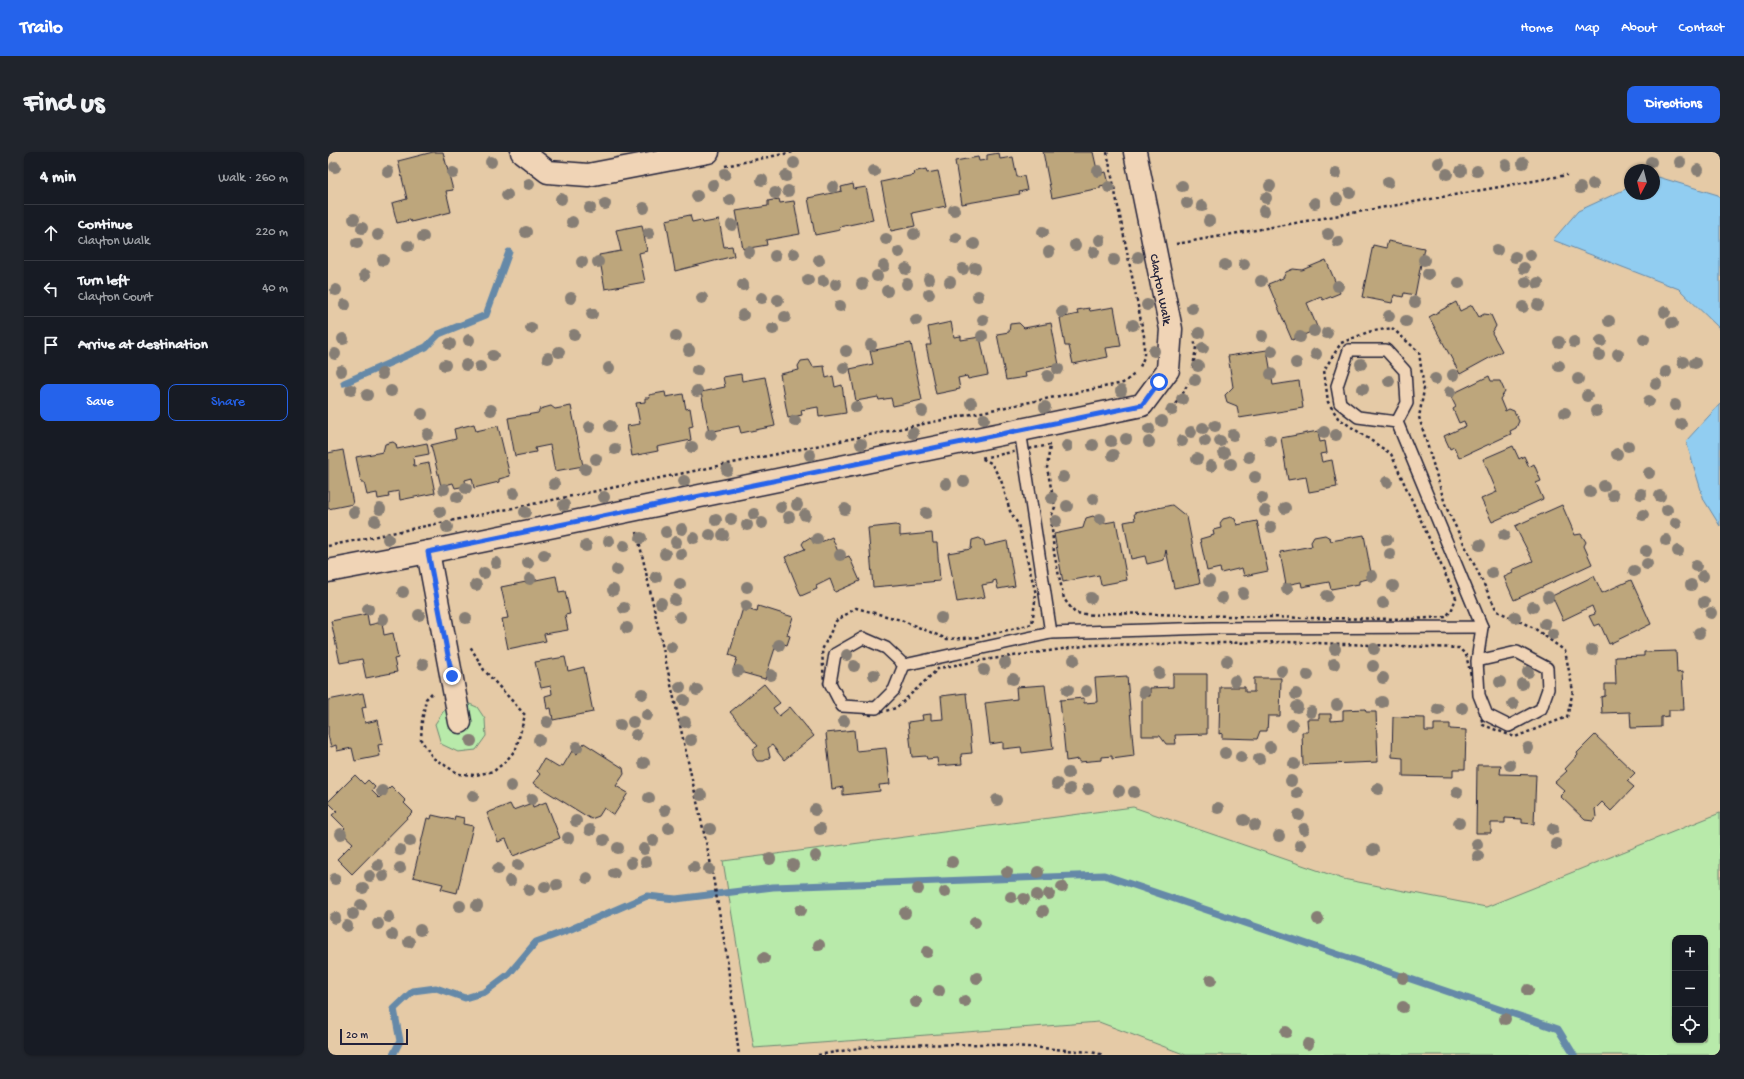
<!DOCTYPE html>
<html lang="en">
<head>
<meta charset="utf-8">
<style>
  :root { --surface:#171b24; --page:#20242c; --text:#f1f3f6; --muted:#9ea1a6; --line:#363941; --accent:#2563eb }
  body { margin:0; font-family:"Gochi Hand",sans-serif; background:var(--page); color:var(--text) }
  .controls { position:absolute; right:12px; bottom:12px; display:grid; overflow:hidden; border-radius:8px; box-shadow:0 1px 3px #0004 }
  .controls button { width:36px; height:36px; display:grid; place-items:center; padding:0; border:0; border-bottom:1px solid var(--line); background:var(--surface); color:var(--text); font:20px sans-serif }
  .compass { position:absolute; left:1296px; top:12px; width:36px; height:36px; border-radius:50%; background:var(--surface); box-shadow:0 1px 3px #0004; rotate:187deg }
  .scale { position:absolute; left:12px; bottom:10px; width:68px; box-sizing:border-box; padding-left:4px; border:2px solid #22223b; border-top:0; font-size:11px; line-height:14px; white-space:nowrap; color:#22223b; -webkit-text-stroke:3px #f0d4b6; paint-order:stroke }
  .stop { position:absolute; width:12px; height:12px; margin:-9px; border:3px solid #2563eb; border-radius:50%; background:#fff }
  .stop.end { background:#2563eb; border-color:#fff; box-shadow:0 1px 4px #0008 }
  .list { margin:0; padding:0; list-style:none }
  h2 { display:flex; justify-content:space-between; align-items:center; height:52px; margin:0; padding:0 16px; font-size:17px }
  h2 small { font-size:13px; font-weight:400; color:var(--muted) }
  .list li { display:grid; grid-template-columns:26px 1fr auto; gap:12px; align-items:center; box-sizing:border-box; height:56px; padding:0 16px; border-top:1px solid var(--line) }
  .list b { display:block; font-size:15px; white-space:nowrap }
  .list p { margin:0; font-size:13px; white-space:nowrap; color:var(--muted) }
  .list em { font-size:13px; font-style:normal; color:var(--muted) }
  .actions { display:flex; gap:8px; padding:12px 16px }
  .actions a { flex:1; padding:9px 0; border:1px solid var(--accent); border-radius:8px; text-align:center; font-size:14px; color:var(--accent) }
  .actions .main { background:var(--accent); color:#fff }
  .icon { flex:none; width:22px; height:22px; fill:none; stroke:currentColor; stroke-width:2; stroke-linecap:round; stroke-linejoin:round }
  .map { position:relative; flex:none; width:1392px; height:903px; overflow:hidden; border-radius:8px }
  header { display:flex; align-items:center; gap:24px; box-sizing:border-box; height:56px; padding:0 20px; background:var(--accent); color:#fff }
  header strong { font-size:19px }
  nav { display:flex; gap:22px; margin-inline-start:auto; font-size:14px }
  .intro { display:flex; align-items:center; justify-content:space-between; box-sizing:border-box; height:96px; padding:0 24px }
  h1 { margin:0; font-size:28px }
  .button { padding:10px 18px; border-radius:8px; background:var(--accent); color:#fff; font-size:14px; font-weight:700 }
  main { display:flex; gap:24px; padding:0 24px }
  aside { flex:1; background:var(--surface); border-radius:8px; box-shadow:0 1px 3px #0004 }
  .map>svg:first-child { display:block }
</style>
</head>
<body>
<header>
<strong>Trailo</strong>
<nav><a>Home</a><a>Map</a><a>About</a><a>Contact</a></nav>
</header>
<div class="intro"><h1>Find us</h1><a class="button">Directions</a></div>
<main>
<aside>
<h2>4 min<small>Walk · 260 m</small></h2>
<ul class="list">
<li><svg class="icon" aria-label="ahead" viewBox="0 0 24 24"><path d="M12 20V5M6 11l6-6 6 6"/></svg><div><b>Continue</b><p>Clayton Walk</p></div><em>220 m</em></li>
<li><svg class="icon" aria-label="left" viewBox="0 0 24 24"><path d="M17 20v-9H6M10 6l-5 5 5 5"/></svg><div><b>Turn left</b><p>Clayton Court</p></div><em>40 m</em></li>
<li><svg class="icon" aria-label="arrive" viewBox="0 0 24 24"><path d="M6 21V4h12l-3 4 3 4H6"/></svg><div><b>Arrive at destination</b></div></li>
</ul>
<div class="actions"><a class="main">Save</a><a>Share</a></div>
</aside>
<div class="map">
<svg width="1392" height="903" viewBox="0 0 1392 903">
  <rect width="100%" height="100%" fill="#e5caa6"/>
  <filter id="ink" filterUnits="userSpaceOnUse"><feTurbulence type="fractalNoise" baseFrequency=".025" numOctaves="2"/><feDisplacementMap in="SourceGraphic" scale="8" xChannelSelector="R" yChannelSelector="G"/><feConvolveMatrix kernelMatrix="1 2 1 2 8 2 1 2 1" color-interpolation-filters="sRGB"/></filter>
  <g filter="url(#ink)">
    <!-- green -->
    <g fill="#b8eaaa" stroke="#6d8672" fill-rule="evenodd">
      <path d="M134,549L149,555L157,567L158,584L148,598L130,600L113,592L107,572L119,554Z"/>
      <path d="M805,655L1015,727L1158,755L1392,661V903H858L771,870L426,896L395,709ZM1347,786H1377V888H1347Z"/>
    </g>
    <!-- water -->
    <g fill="#91cdf1" stroke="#6589a8">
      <path d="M1327,24L1390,43L1392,46V177L1351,137L1225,88L1250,59L1302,35V42H1326Z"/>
      <path d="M1392,252V374L1376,348L1358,289Z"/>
    </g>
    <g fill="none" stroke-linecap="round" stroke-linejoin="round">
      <!-- stream -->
      <g stroke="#6589a8" stroke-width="7">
        <path d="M16,231L98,195L111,182L158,163L181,100"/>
        <path d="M65,903L72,889L66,857L85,839L108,836L137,846L157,840L181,822L208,790L243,777L319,744L348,747L445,735L776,723L1230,877L1246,903"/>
      </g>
    </g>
    <!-- building -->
    <g fill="#bda67b" stroke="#22223b">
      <path d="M105,0H115L125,38L118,39L123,60L83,70L82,68L69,71L64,51L79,47L70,9Z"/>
      <path d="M715,0H765L770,22L778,20L781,32L772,34V36L724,46Z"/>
      <path d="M671,1L672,7L685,5L689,25L696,24L699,38L691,40L692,42L634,52L627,9L650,5L651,9L659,8V3Z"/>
      <path d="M598,17L599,21L610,19L618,54L584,61L587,74L563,79L553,30L586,23L585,20Z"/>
      <path d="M525,32L526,37L538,35L545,68L511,75L512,78L487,83L480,46L514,39L513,35Z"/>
      <path d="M451,47L452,51L466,49L472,82L438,88L439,93L415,97L408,59L440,54V49Z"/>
      <path d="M362,63L364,70L374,68L375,71L391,68L396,95L404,94L406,104L347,119L338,68Z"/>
      <path d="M314,73L319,99L311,101L317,130L277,137L271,103L293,99L288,78Z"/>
      <path d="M1060,89L1096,96L1087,143L1076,141L1075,145L1066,143L1064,151L1034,145L1045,93L1058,96Z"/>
      <path d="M998,108L1012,141L995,148L993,145L979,151L990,177L964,188L940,132L955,126L958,120L965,117L974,118Z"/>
      <path d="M1128,150L1132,159L1144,153L1151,165L1156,162L1163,163L1168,174L1164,181L1174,199L1132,222L1101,165Z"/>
      <path d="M786,155L793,194L778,196L780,205L745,212L741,194H737L732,166L750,162L749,158L761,156L762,159Z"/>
      <path d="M623,170L626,185L633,184V188L652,185L660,223L640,227L639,224L630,226L632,237L608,242L598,193H603L600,175Z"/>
      <path d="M691,171L696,176L723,171L731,213L697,220L698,225L678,228L669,182L681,180L682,172Z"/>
      <path d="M583,191L594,248L565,254L563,246L551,248L550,245L528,249L522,217L545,212L542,199Z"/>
      <path d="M939,198L945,233L971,229L975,256L911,266L909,254L899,250L897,243L905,235L900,204Z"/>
      <path d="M481,208L485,215L496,214L498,226L505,224L507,235L514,233L518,261L491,265L490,255L473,258L474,263L460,266L452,222L471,218L470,214L473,209Z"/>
      <path d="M413,222L414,229L437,225L447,274L413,281L411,274L381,280L373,240L397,235L395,225Z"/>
      <path d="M1161,224L1163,229H1172L1177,240L1172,247L1177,259L1181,257L1186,259L1191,269L1188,276L1182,279L1183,282L1131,306L1126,295L1122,297L1116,284L1138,274L1136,269L1131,271L1125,257L1128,255L1122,243Z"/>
      <path d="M337,240L338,245L355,242L358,257L362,256L365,274L361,275L363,288L329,295L330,299L304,304L299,274L312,272L308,251L317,250V246H322L321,243Z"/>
      <path d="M223,254L227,257L243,254L255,314L227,319L222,293L207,296L208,300L187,304L180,266L210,261L212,257Z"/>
      <path d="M146,272L148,279L170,274L182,324L171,327V330L146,336L144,326L137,328L138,334L127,336L125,331L113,334L103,293L128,287L126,277Z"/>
      <path d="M990,279L992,290L997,289L999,301L992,302L994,310L1004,308L1009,335L981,340L978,325L960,328L953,286Z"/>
      <path d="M65,290L68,292L69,297L99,291L101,302L85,305L86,314L101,311L107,341L72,348L71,339L60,341L61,345L50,347L49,341L39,343L36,330H33L28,305L55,300L57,292Z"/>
      <path d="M1185,294L1191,307L1196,304L1201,315L1206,312L1213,329L1208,331L1215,347L1164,370L1153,347L1169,340L1155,307Z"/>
      <path d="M15,298L25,352L0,357V301Z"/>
      <path d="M844,353L859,365L872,431L846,436L838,398L836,408L819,412L817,404L803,407L796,370L807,368L806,361Z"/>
      <path d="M1234,353L1247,383L1253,382L1258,390L1256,394L1264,412L1186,448L1176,425L1185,421L1184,418L1205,409L1187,374Z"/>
      <path d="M765,364L771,368V372L788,369L799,428L773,433L771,423L735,430L726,382L755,376L758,366Z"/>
      <path d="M903,365L907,367L909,373L929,369L940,419L916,424L914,416L893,421L892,416L879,419L872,387L886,383L885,378L893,376L892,371L895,367Z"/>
      <path d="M567,373L572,374V384L604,381L605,391H609L612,429L545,435L540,376Z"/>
      <path d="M997,383L1002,386L1003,389L1036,383L1044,426L1031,429V432L1003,437L1001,430L974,435L973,430L958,433L952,400L984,394L983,390L986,385Z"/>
      <path d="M504,385L513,407L521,404L532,429L507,440L502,427L488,434L489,437L473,444L457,405L477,397L474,392L476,389L481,386L491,391Z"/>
      <path d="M651,386L656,389L657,394L679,389L687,434L670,437L668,428L665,429V431L654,433L657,445L629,450L620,401L643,397L644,388Z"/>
      <path d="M228,424L231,440L237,439L242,462L237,463L240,478L216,482L218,489L180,497L174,467L180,466L173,435Z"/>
      <path d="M1266,424L1274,441L1303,428L1323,472L1281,492L1272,472L1266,474L1261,464L1267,462L1264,454L1235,468L1224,444Z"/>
      <path d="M430,454L465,465L459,483L462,484L459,493L449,490L437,527L405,518L409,506L401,503L415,456L429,460Z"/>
      <path d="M39,462L41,473L54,470L56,483L65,481L70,506L66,507L69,520L38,526L34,507L12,511L3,469Z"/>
      <path d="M1348,499L1349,521L1354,520L1356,558H1341V564L1333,565V575L1303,576L1302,560L1274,561L1273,545L1277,544V532H1288L1287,505L1316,504V500Z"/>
      <path d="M237,505L240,519L256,515L265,560L225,568L223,556L219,557L217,544L224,542L223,534L213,536L207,510Z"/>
      <path d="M845,522H879V582L847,583L848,592H838L832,584H814V544H822V536L845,535Z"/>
      <path d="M799,524L806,604L784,607V604L774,605V608L751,610V607L738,609L732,548L756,546V551L769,550L767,526Z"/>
      <path d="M926,526H953L952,564H940L939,579H932L929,587L894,586V581L891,582L892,535H917V540H926Z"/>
      <path d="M436,532L452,551L445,556L451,564L462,555L486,584L456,608L444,593L440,596L442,605L436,609H429L425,603V597L430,594L402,560Z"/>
      <path d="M717,533L725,597L694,601L693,595L675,597V590L662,592L657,551L689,547L688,535Z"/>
      <path d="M35,541L38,555L34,556L37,571L50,568L55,592L50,593L52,604L27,609L24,596L9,599L8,593L3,595L0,583V548Z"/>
      <path d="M638,541L644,601L633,602L634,612L610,614L609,606L599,607L598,604L584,605L580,570L595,568L594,563L603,562V568L615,567L613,544Z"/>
      <path d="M1037,557L1038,560H1048L1050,610L975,613L974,580H980L979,567H991V562H1003V569L1015,568V558Z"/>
      <path d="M1065,565L1097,566V579H1106V572H1122V577L1138,578L1137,617H1125V625L1075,624V606L1064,605Z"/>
      <path d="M526,578L528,599L558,596L562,632L551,633L552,639L515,643V635L504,637L498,581Z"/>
      <path d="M1267,583L1307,621L1299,629L1306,635L1283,659L1274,650L1267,657L1268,665L1265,669L1257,668L1232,644L1237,639L1227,630L1239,619L1237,617L1250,603L1249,601Z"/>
      <path d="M256,591L295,616L296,622L288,634L300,641L286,663L276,656L271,664L263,667L205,631L212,622L209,619L216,607L231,616L233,613L235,614L244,599L249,602Z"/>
      <path d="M1149,613H1173L1172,622L1208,623L1206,672L1194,671V667L1177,666V671H1163V681H1148Z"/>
      <path d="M27,623L36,632L40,628L47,635L44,639L51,646L63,634L78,649L76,651L85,660L24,722L9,707L25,691L13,680L17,676L4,663L9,659L0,650Z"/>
      <path d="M218,650L232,686L185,704L178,687L170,690L159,661L182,652L185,658L204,651L205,655Z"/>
      <path d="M104,663L126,668L127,664L136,666L135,672L145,674L129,741L113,737L115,732L85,725L99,666L103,667Z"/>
    </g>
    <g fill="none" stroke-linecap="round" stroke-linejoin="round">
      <!-- service casing -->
      <g stroke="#22223b" stroke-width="14">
        <g id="service">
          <path d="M692,278L723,481L884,476L1154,475L1069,270L1030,265L1012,251L1009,234L1021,198H1058L1077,219L1079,251L1069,270"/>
          <path d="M1149,509L1189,500L1219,516L1220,537L1213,557L1181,574L1159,563L1151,543L1149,509L1154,475"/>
          <path d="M576,513L558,496L535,486L507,502L502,531L514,554L548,556L566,538L576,513L723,481"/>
        </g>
      </g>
      <!-- minor casing -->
      <g stroke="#22223b" stroke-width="25">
        <g id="minor">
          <path d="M194,0L220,20L260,23L380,0"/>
          <path d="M100,400L132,570"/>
          <path d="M0,419L100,400L814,253L840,218L843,177L807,0"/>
        </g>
      </g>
      <!-- path -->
      <g stroke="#22223b" stroke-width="2.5" stroke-dasharray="3 3" stroke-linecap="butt">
        <path d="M779,0L816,184V205L812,215"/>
        <path d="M397,14L465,0"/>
        <path d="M848,92L1239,23"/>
        <path d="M1064,176L1091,200L1096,238L1091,265L1118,355L1169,459L1206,476L1237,499L1245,539L1239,565L1187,585L1155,573L1138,503L1131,496L958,490L763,493L656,508L611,516L568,556L543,563L514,556L496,532L494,498L508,469L528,456L573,468L619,487L651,485L704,472L708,442L690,372L682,359L673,328L663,311L653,306L722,293L719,316L727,355L723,365L726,401L736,447L747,461L766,463L783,461L980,466L1083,467L1118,465L1124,457L1128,446L1063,302L1010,266L1000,250L996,218L1013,191L1040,180Z"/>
        <path d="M865,216L868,195L866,188"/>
        <path d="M838,259C849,253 855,242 860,231"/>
        <path d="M309,380L382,708L398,799L411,903"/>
        <path d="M0,394L795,231L808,221"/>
        <path d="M104,541L98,547L94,569L93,588L105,606L131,622L148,623L166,619L178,609L188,597L197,563L156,518L142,494"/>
        <path d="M490,903L548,893L663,892L763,900L776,903"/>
      </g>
      <!-- service -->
      <use href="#service" stroke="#f0d4b6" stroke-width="11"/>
      <!-- minor -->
      <use href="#minor" stroke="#f0d4b6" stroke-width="22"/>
    </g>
    <!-- trees -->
    <g fill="#867e74">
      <circle cx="163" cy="10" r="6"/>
      <circle cx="1323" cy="10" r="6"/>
      <circle cx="1352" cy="10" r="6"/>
      <circle cx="466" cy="11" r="6"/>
      <circle cx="1111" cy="11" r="6"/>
      <circle cx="1195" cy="11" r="6"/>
      <circle cx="1178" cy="13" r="6"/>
      <circle cx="7" cy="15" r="6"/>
      <circle cx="1370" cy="18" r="6"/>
      <circle cx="546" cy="19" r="6"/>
      <circle cx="770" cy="19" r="6"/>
      <circle cx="1133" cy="19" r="6"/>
      <circle cx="1149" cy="19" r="6"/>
      <circle cx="60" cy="20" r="6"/>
      <circle cx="125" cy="21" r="6"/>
      <circle cx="1008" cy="21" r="6"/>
      <circle cx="397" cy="22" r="6"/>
      <circle cx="1119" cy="22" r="6"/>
      <circle cx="458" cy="24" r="6"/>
      <circle cx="434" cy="28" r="6"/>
      <circle cx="1060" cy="30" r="6"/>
      <circle cx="201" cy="32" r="6"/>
      <circle cx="1265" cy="32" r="6"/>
      <circle cx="385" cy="33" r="6"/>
      <circle cx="854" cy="34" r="6"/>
      <circle cx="942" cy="34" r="6"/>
      <circle cx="505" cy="35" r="6"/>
      <circle cx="781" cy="35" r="6"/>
      <circle cx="1252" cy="36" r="6"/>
      <circle cx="460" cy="39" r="6"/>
      <circle cx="447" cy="41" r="6"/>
      <circle cx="1022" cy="41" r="6"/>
      <circle cx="179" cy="43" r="6"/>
      <circle cx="369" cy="44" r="6"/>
      <circle cx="938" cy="46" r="6"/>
      <circle cx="233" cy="47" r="6"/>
      <circle cx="1009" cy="47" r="6"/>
      <circle cx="402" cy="48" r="6"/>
      <circle cx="859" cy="51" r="6"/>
      <circle cx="987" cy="51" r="6"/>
      <circle cx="277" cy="52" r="6"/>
      <circle cx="874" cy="54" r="6"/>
      <circle cx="262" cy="56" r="6"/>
      <circle cx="316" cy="56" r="6"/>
      <circle cx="626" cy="58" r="6"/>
      <circle cx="936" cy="59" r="6"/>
      <circle cx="26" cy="67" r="6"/>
      <circle cx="881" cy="69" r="6"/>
      <circle cx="244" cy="70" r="6"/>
      <circle cx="404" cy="73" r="6"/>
      <circle cx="34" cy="76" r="6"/>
      <circle cx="198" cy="80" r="6"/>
      <circle cx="715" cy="80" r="6"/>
      <circle cx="321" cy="81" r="6"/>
      <circle cx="586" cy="82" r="6"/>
      <circle cx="1000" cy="82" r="6"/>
      <circle cx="50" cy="83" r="6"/>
      <circle cx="95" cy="85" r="6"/>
      <circle cx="628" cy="86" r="6"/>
      <circle cx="558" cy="87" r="6"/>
      <circle cx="772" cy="88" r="6"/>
      <circle cx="1010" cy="90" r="6"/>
      <circle cx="29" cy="91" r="6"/>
      <circle cx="646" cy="92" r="6"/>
      <circle cx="747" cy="93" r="6"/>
      <circle cx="80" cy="94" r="6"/>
      <circle cx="1169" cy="98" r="6"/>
      <circle cx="421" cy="100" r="6"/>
      <circle cx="571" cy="100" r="6"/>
      <circle cx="721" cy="100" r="6"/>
      <circle cx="766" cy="100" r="6"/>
      <circle cx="466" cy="102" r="6"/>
      <circle cx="1202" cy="103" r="6"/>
      <circle cx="447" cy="104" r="6"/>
      <circle cx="810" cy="105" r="6"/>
      <circle cx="1187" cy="105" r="6"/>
      <circle cx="55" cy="108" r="6"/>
      <circle cx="491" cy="108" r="6"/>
      <circle cx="786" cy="108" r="6"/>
      <circle cx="1096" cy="108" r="6"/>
      <circle cx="254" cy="110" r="6"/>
      <circle cx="270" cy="110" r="6"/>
      <circle cx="916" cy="112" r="6"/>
      <circle cx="897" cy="113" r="6"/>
      <circle cx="556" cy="114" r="6"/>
      <circle cx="647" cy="116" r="6"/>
      <circle cx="1196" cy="116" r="6"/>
      <circle cx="578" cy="117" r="6"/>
      <circle cx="635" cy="117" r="6"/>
      <circle cx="1100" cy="122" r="6"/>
      <circle cx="37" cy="123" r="6"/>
      <circle cx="549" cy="124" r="6"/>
      <circle cx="601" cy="127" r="6"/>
      <circle cx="480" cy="128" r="6"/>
      <circle cx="495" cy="129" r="6"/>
      <circle cx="933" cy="129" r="6"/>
      <circle cx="622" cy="130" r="6"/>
      <circle cx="1198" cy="130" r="6"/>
      <circle cx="1131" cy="131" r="6"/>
      <circle cx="1210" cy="131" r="6"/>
      <circle cx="508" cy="132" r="6"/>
      <circle cx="534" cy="132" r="6"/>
      <circle cx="579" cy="132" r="6"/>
      <circle cx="415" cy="133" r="6"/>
      <circle cx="1010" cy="134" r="6"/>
      <circle cx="8" cy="138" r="6"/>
      <circle cx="559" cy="139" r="6"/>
      <circle cx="601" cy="142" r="6"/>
      <circle cx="650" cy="144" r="6"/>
      <circle cx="243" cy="146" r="6"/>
      <circle cx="374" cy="146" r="6"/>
      <circle cx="434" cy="146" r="6"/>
      <circle cx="450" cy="148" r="6"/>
      <circle cx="1087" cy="150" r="6"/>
      <circle cx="17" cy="153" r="6"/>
      <circle cx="819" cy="153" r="6"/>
      <circle cx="1210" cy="153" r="6"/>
      <circle cx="512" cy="154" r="6"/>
      <circle cx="1195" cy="155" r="6"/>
      <circle cx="864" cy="156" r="6"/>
      <circle cx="734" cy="160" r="6"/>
      <circle cx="1337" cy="160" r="6"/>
      <circle cx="264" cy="162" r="6"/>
      <circle cx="415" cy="163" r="6"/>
      <circle cx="1061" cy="164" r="6"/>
      <circle cx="457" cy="165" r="6"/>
      <circle cx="588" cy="168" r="6"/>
      <circle cx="655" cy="168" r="6"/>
      <circle cx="1078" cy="169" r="6"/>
      <circle cx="1281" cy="169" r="6"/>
      <circle cx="1344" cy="171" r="6"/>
      <circle cx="805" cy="173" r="6"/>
      <circle cx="203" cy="176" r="6"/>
      <circle cx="445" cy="177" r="6"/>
      <circle cx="986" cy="179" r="6"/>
      <circle cx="871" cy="181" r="6"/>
      <circle cx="999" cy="181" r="6"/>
      <circle cx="246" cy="183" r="6"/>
      <circle cx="348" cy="184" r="6"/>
      <circle cx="654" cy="184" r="6"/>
      <circle cx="934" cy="184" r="6"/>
      <circle cx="972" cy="185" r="6"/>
      <circle cx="15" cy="187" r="6"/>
      <circle cx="1316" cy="187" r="6"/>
      <circle cx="141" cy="188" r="6"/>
      <circle cx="1273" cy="189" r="6"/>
      <circle cx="1231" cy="190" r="6"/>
      <circle cx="1246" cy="190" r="6"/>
      <circle cx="122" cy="192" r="6"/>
      <circle cx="543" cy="193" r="6"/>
      <circle cx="875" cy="196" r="6"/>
      <circle cx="361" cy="198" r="6"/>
      <circle cx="518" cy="199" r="6"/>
      <circle cx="826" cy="199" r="6"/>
      <circle cx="944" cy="199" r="6"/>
      <circle cx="231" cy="200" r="6"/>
      <circle cx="7" cy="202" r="6"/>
      <circle cx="988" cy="202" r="6"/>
      <circle cx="1290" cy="202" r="6"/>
      <circle cx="1271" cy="203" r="6"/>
      <circle cx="165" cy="204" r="6"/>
      <circle cx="220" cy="206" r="6"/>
      <circle cx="1355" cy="210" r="6"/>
      <circle cx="968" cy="211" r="6"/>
      <circle cx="1367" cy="211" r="6"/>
      <circle cx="1033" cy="212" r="6"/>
      <circle cx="117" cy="213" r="6"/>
      <circle cx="138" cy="213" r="6"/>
      <circle cx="870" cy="214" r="6"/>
      <circle cx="1231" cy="214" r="6"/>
      <circle cx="152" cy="215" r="6"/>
      <circle cx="281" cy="216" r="6"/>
      <circle cx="516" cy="216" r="6"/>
      <circle cx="730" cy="217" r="6"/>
      <circle cx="369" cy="218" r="6"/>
      <circle cx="13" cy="219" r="6"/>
      <circle cx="1338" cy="220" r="6"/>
      <circle cx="54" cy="222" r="6"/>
      <circle cx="943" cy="222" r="6"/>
      <circle cx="1125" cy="223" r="6"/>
      <circle cx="720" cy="224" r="6"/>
      <circle cx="1107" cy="227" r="6"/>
      <circle cx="1250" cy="227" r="6"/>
      <circle cx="867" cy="228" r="6"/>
      <circle cx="1061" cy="229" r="6"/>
      <circle cx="1328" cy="232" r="6"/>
      <circle cx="1035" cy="237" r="6"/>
      <circle cx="23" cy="238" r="6"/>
      <circle cx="63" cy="239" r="6"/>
      <circle cx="369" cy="239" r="6"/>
      <circle cx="793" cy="239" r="6"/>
      <circle cx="1122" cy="240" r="6"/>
      <circle cx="39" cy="243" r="6"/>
      <circle cx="1259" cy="244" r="6"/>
      <circle cx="854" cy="247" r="6"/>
      <circle cx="1321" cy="249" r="6"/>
      <circle cx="643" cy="251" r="6"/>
      <circle cx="1347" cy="253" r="6"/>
      <circle cx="528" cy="255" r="6"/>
      <circle cx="717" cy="255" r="6"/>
      <circle cx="163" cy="258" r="6"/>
      <circle cx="844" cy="258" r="6"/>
      <circle cx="594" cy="259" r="6"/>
      <circle cx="1268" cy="259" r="6"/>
      <circle cx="1237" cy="261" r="6"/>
      <circle cx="94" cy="262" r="6"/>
      <circle cx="656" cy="267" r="6"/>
      <circle cx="467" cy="269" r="6"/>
      <circle cx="834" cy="269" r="6"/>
      <circle cx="1353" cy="272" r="6"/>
      <circle cx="282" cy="274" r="6"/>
      <circle cx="887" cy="274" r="6"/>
      <circle cx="262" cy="275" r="6"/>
      <circle cx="875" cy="276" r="6"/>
      <circle cx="821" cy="277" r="6"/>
      <circle cx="863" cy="280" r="6"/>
      <circle cx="996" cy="280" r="6"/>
      <circle cx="585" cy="281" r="6"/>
      <circle cx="100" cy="282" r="6"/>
      <circle cx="383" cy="282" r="6"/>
      <circle cx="905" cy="283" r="6"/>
      <circle cx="1008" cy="283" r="6"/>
      <circle cx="798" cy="287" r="6"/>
      <circle cx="942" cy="288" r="6"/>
      <circle cx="783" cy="289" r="6"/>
      <circle cx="854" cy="289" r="6"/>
      <circle cx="877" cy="289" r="6"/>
      <circle cx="892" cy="289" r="6"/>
      <circle cx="821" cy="290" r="6"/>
      <circle cx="533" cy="292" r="6"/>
      <circle cx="765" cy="293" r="6"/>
      <circle cx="739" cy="294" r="6"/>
      <circle cx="1300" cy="294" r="6"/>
      <circle cx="364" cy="295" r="6"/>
      <circle cx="287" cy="297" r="6"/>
      <circle cx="896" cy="301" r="6"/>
      <circle cx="1289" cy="302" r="6"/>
      <circle cx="482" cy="303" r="6"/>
      <circle cx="785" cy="303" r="6"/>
      <circle cx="921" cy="305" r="6"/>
      <circle cx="268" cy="307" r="6"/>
      <circle cx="869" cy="307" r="6"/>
      <circle cx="903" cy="312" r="6"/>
      <circle cx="883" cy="314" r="6"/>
      <circle cx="257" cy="317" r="6"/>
      <circle cx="399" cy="318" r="6"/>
      <circle cx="1321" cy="321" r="6"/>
      <circle cx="735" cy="325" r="6"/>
      <circle cx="927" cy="325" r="6"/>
      <circle cx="356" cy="329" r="6"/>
      <circle cx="636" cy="329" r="6"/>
      <circle cx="1059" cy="330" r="6"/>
      <circle cx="226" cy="332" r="6"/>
      <circle cx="618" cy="332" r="6"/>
      <circle cx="1276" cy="334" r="6"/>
      <circle cx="138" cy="336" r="6"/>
      <circle cx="116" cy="337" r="6"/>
      <circle cx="1262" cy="340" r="6"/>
      <circle cx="186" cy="341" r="6"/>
      <circle cx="1313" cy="342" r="6"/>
      <circle cx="1285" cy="343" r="6"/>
      <circle cx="1332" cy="344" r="6"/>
      <circle cx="129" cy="345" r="6"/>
      <circle cx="276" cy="345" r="6"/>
      <circle cx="724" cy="346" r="6"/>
      <circle cx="934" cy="346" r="6"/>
      <circle cx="765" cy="347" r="6"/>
      <circle cx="236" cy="353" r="6"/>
      <circle cx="469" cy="353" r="6"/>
      <circle cx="739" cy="354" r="6"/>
      <circle cx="453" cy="355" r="6"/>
      <circle cx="957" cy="356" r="6"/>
      <circle cx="52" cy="357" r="6"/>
      <circle cx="517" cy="357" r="6"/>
      <circle cx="1339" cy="358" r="6"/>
      <circle cx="937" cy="359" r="6"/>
      <circle cx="26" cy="360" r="6"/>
      <circle cx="112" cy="360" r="6"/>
      <circle cx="197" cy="360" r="6"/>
      <circle cx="598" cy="361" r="6"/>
      <circle cx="426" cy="362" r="6"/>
      <circle cx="477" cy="363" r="6"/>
      <circle cx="1315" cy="363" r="6"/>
      <circle cx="461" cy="365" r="6"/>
      <circle cx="403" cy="367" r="6"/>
      <circle cx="772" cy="367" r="6"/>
      <circle cx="388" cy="368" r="6"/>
      <circle cx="47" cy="369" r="6"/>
      <circle cx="728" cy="369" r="6"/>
      <circle cx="434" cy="371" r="6"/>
      <circle cx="1348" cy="371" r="6"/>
      <circle cx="419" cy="373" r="6"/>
      <circle cx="119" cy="375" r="6"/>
      <circle cx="943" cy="375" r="6"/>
      <circle cx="354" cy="377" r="6"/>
      <circle cx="338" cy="380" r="6"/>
      <circle cx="382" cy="383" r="6"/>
      <circle cx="395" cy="383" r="6"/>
      <circle cx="1176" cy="383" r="6"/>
      <circle cx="313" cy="386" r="6"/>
      <circle cx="366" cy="386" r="6"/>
      <circle cx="60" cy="387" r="6"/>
      <circle cx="489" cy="387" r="6"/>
      <circle cx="1059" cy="388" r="6"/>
      <circle cx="1338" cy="388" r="6"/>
      <circle cx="281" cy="389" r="6"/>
      <circle cx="348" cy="390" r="6"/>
      <circle cx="1152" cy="393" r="6"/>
      <circle cx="258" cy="394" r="6"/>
      <circle cx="296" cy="394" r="6"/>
      <circle cx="1318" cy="399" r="6"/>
      <circle cx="1350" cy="399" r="6"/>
      <circle cx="337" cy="402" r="6"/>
      <circle cx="353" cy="402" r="6"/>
      <circle cx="1062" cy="402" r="6"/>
      <circle cx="216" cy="403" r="6"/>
      <circle cx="512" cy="403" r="6"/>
      <circle cx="168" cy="411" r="6"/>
      <circle cx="200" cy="411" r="6"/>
      <circle cx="1319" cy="412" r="6"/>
      <circle cx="1368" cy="414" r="6"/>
      <circle cx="289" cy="418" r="6"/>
      <circle cx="1306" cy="419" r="6"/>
      <circle cx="156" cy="421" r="6"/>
      <circle cx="1164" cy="421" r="6"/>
      <circle cx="1044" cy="424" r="6"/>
      <circle cx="1375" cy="424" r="6"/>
      <circle cx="328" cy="425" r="6"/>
      <circle cx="202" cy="427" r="6"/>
      <circle cx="881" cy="429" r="6"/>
      <circle cx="352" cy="432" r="6"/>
      <circle cx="148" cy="433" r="6"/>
      <circle cx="1363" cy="433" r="6"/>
      <circle cx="1065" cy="434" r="6"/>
      <circle cx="419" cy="435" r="6"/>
      <circle cx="959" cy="437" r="6"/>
      <circle cx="285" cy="438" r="6"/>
      <circle cx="75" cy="440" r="6"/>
      <circle cx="915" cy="441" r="6"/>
      <circle cx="999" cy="444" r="6"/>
      <circle cx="1220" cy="445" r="6"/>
      <circle cx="763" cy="446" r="6"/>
      <circle cx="894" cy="446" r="6"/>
      <circle cx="347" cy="448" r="6"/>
      <circle cx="1376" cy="450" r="6"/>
      <circle cx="333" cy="451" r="6"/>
      <circle cx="1055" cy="451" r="6"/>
      <circle cx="418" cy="454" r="6"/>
      <circle cx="1205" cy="455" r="6"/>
      <circle cx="296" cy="456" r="6"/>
      <circle cx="40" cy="457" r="6"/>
      <circle cx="1383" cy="461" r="6"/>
      <circle cx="91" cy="463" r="6"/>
      <circle cx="352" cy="465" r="6"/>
      <circle cx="1187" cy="465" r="6"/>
      <circle cx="138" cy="466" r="6"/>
      <circle cx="613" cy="466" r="6"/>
      <circle cx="55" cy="467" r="6"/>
      <circle cx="1217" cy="472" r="6"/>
      <circle cx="299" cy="476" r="6"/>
      <circle cx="1371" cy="481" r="6"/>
      <circle cx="1225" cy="482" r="6"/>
      <circle cx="451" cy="493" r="6"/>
      <circle cx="343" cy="495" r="6"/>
      <circle cx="1007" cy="497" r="6"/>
      <circle cx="1046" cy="497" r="6"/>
      <circle cx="1264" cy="498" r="6"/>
      <circle cx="519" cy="503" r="6"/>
      <circle cx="746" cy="508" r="6"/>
      <circle cx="899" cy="509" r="6"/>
      <circle cx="677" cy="511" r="6"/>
      <circle cx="95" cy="512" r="6"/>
      <circle cx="1006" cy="512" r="6"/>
      <circle cx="526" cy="514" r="6"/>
      <circle cx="1045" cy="514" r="6"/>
      <circle cx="656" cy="518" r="6"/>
      <circle cx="410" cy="519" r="6"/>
      <circle cx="954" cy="519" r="6"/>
      <circle cx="1200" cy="520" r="6"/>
      <circle cx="831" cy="521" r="6"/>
      <circle cx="443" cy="523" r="6"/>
      <circle cx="546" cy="523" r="6"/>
      <circle cx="980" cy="523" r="6"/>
      <circle cx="1055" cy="526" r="6"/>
      <circle cx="685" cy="527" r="6"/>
      <circle cx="907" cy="529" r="6"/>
      <circle cx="1172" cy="530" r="6"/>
      <circle cx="1194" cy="532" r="6"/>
      <circle cx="352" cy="535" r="6"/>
      <circle cx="369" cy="538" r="6"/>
      <circle cx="740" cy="538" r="6"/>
      <circle cx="758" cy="539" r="6"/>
      <circle cx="816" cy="540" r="6"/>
      <circle cx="314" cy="542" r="6"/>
      <circle cx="968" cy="542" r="6"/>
      <circle cx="356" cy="548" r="6"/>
      <circle cx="1054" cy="550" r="6"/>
      <circle cx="1185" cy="552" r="6"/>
      <circle cx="1009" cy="553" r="6"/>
      <circle cx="969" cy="555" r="6"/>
      <circle cx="1134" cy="556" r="6"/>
      <circle cx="1110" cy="557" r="6"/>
      <circle cx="983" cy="560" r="6"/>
      <circle cx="319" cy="563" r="6"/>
      <circle cx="516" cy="569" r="6"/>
      <circle cx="219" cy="570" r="6"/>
      <circle cx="305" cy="570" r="6"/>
      <circle cx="357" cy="570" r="6"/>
      <circle cx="292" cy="573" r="6"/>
      <circle cx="964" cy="573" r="6"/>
      <circle cx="308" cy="583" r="6"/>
      <circle cx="211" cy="588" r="6"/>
      <circle cx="363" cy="588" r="6"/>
      <circle cx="143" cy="589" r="6"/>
      <circle cx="249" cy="595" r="6"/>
      <circle cx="942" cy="595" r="6"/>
      <circle cx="1200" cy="596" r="6"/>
      <circle cx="897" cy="601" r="6"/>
      <circle cx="913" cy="605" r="6"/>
      <circle cx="931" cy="607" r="6"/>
      <circle cx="316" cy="611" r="6"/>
      <circle cx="966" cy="612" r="6"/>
      <circle cx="1182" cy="613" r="6"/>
      <circle cx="740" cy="621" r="6"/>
      <circle cx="963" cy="629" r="6"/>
      <circle cx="729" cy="632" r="6"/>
      <circle cx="183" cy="634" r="6"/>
      <circle cx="742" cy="637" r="6"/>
      <circle cx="760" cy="637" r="6"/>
      <circle cx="1050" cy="637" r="6"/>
      <circle cx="54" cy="639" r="6"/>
      <circle cx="791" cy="639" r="6"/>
      <circle cx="806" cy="640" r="6"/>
      <circle cx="1129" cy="640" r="6"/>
      <circle cx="969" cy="641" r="6"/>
      <circle cx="373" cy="643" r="6"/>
      <circle cx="145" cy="644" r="6"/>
      <circle cx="321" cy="646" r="6"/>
      <circle cx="204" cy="647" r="6"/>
      <circle cx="669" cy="648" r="6"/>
      <circle cx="890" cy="656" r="6"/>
      <circle cx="337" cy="658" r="6"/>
      <circle cx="487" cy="658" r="6"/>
      <circle cx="971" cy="663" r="6"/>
      <circle cx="916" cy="668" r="6"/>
      <circle cx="248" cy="669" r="6"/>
      <circle cx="1131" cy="671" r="6"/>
      <circle cx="927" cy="673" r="6"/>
      <circle cx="341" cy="676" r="6"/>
      <circle cx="382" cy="677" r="6"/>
      <circle cx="492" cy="677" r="6"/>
      <circle cx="976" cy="677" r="6"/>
      <circle cx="1225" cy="677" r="6"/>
      <circle cx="262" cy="678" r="6"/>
      <circle cx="13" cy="682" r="6"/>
      <circle cx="951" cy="684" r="6"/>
      <circle cx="240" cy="686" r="6"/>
      <circle cx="276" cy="688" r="6"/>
      <circle cx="325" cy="688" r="6"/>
      <circle cx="82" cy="689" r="6"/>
      <circle cx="1149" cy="692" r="6"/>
      <circle cx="1228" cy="692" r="6"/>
      <circle cx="972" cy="693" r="6"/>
      <circle cx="290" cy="696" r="6"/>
      <circle cx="316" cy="697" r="6"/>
      <circle cx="72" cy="698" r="6"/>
      <circle cx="1045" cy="698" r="6"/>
      <circle cx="488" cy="704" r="6"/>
      <circle cx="1150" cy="704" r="6"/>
      <circle cx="442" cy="707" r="6"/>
      <circle cx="318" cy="710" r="6"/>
      <circle cx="624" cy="710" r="6"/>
      <circle cx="303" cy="711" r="6"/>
      <circle cx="50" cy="713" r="6"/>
      <circle cx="190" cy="713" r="6"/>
      <circle cx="465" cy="713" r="6"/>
      <circle cx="366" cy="715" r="6"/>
      <circle cx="72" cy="716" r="6"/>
      <circle cx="170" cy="717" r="6"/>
      <circle cx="381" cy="717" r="6"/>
      <circle cx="679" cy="720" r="6"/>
      <circle cx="710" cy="720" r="6"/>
      <circle cx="286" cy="721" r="6"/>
      <circle cx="42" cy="724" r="6"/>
      <circle cx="55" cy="724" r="6"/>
      <circle cx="259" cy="726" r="6"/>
      <circle cx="7" cy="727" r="6"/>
      <circle cx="182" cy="729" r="6"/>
      <circle cx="229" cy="733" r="6"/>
      <circle cx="217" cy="735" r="6"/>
      <circle cx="734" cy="735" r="6"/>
      <circle cx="35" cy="736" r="6"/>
      <circle cx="590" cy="737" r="6"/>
      <circle cx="201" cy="738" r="6"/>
      <circle cx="617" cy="740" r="6"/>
      <circle cx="721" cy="742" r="6"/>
      <circle cx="709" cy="743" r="6"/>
      <circle cx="683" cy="745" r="6"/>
      <circle cx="696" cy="747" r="6"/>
      <circle cx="33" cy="753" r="6"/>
      <circle cx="132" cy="754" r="6"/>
      <circle cx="149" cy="754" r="6"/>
      <circle cx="473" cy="758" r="6"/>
      <circle cx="715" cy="759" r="6"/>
      <circle cx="577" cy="761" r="6"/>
      <circle cx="25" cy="762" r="6"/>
      <circle cx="61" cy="765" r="6"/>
      <circle cx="7" cy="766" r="6"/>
      <circle cx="990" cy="767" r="6"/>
      <circle cx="647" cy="770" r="6"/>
      <circle cx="50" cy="772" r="6"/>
      <circle cx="19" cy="774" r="6"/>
      <circle cx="92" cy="778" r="6"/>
      <circle cx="64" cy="783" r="6"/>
      <circle cx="81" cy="790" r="6"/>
      <circle cx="491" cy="793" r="6"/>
      <circle cx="599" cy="800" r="6"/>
      <circle cx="436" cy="806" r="6"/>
      <circle cx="649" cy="826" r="6"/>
      <circle cx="1075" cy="826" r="6"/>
      <circle cx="883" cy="828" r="6"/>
      <circle cx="1200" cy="838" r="6"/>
      <circle cx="611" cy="839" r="6"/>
      <circle cx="637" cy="849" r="6"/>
      <circle cx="588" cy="850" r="6"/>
      <circle cx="1075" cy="855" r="6"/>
      <circle cx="1177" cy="867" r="6"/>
      <circle cx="958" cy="880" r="6"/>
      <circle cx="980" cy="892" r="6"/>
    </g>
  </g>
  <g fill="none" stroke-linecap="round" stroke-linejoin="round" filter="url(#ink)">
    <!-- route -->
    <path stroke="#2563eb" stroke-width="5" d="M124,524L100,400L814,253L831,230"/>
  </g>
  <g text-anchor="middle" stroke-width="3" stroke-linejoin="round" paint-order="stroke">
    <!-- street labels -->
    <g font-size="13" fill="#22223b" stroke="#f0d4b6">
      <text transform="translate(834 137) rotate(79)" y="5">Clayton Walk</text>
    </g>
  </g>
</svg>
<div class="controls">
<button>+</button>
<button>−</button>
<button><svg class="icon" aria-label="locate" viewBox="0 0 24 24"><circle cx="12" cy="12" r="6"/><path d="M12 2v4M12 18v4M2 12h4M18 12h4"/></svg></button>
</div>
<svg class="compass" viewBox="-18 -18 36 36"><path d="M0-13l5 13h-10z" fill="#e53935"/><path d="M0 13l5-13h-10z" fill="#9ea1a6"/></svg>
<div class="scale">20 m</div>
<div class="stop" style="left:831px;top:230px"></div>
<div class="stop end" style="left:124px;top:524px"></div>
</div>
</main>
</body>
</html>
